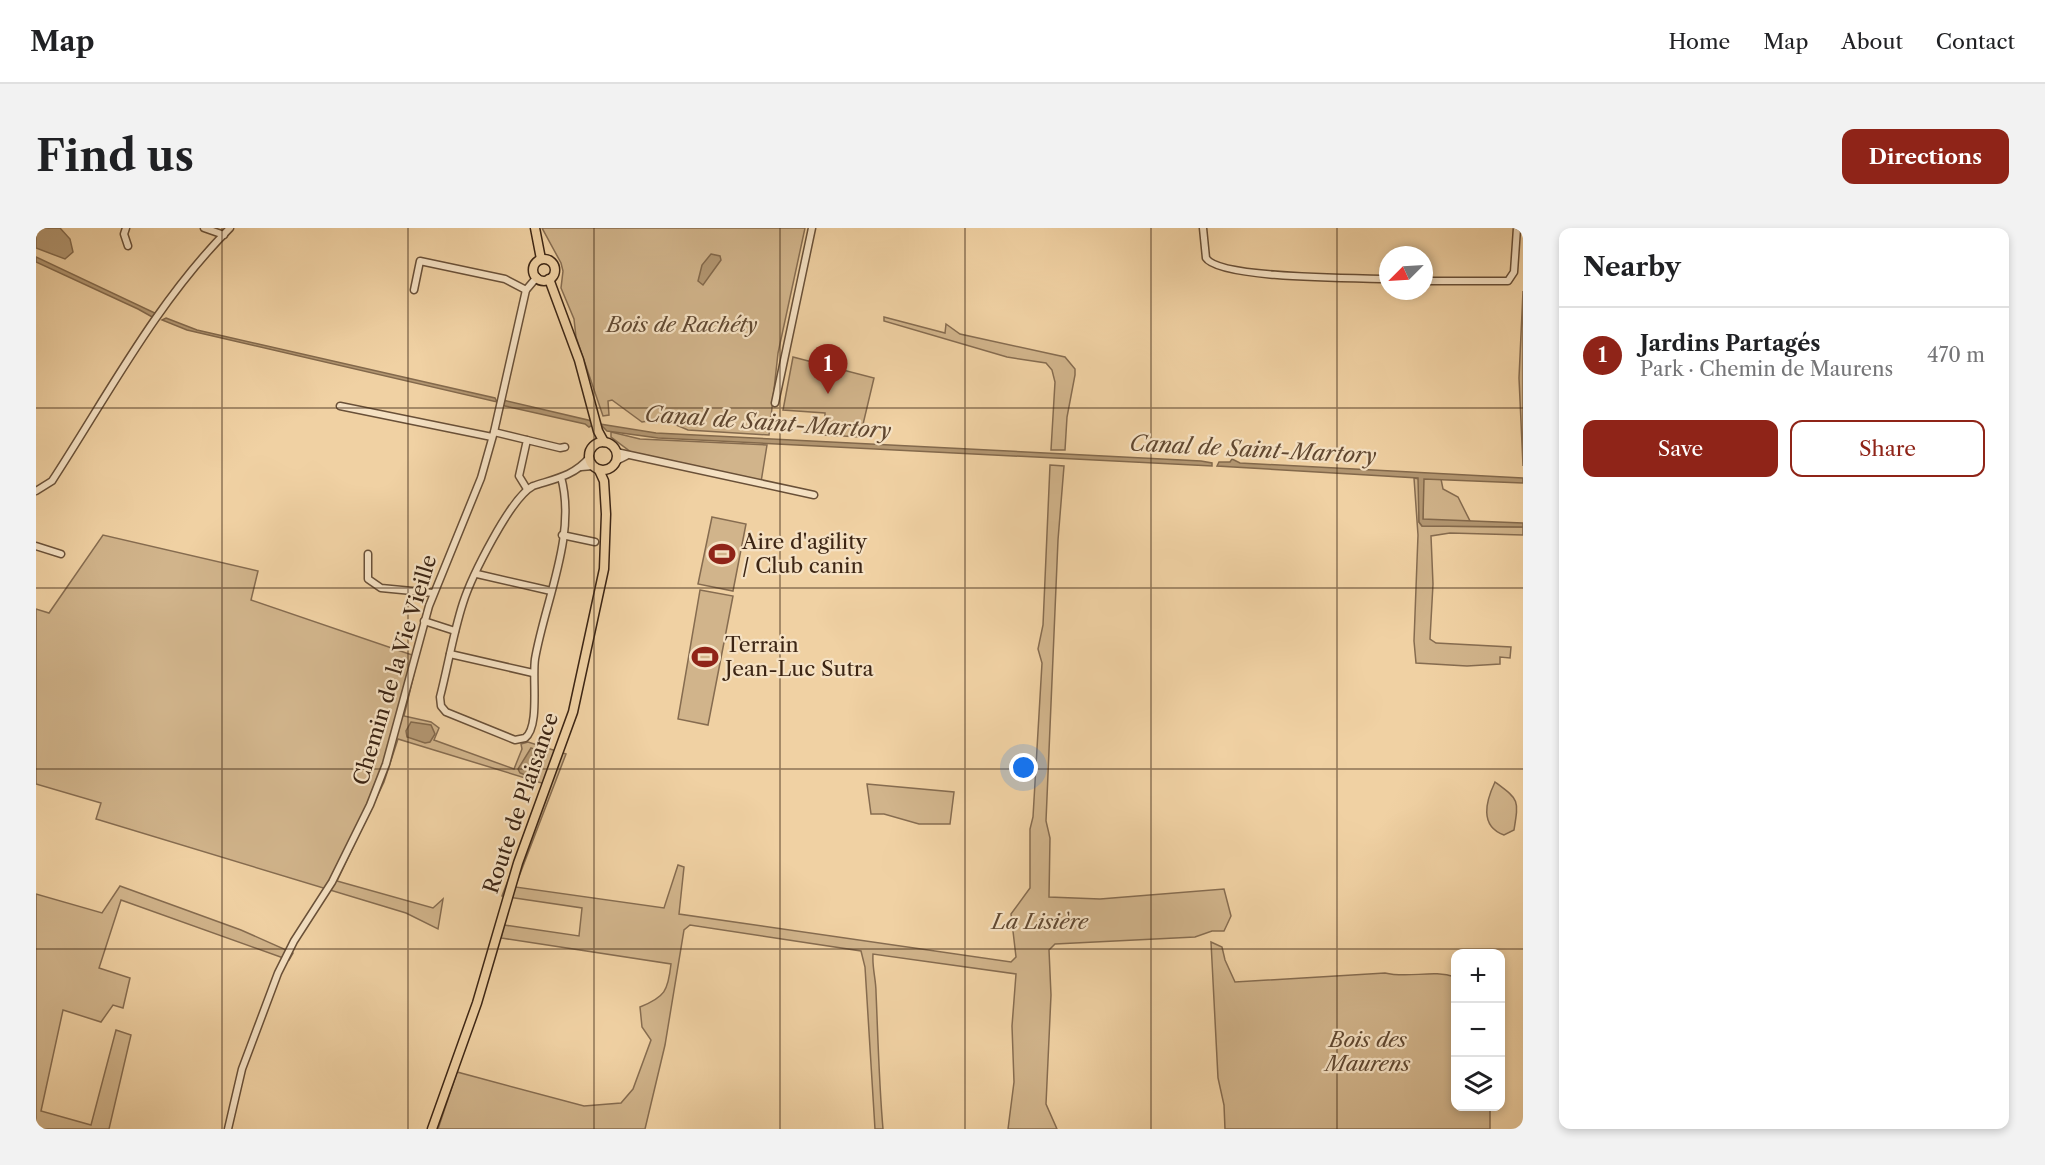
<!DOCTYPE html>
<html lang="en">
<head>
<meta charset="utf-8">
<style>
  :root { --surface:#fff; --page:#f2f2f2; --text:#202124; --muted:#757577; --line:#e0e0e0; --accent:#8f2418 }
  body { margin:0; font-family:"Libre Caslon Text",serif; background:var(--page); color:var(--text) }
  .controls { position:absolute; right:18px; bottom:18px; display:grid; overflow:hidden; border-radius:12px; box-shadow:0 3px 9px #0003 }
  .controls button { width:54px; height:54px; display:grid; place-items:center; padding:0; border:0; border-bottom:2px solid var(--line); background:var(--surface); color:var(--text); font:30px sans-serif }
  .compass { position:absolute; left:1343px; top:18px; width:54px; height:54px; border-radius:50%; background:var(--surface); box-shadow:0 3px 9px #0003; rotate:246deg }
  .you { position:absolute; left:988px; top:540px; width:21px; height:21px; margin:-15px; border:4px solid #fff; border-radius:50%; background:#1a73e8; box-shadow:0 0 0 9px #1a73e833 }
  .badge { display:grid; place-items:center; width:39px; height:39px; border-radius:50%; background:var(--accent); color:#fff; font-size:20px; font-weight:700 }
  .pin { position:absolute; translate:-50% -50px; filter:drop-shadow(0 2px 3px #0008) }
  .pin::after { content:''; position:absolute; top:32px; width:21px; height:18px; background:inherit; clip-path:polygon(0 0,100% 0,50% 100%) }
  .list { margin:0; padding:0; list-style:none }
  h2 { display:flex; justify-content:space-between; align-items:center; height:78px; margin:0; padding:0 24px; font-size:26px }
  h2 small { font-size:20px; font-weight:400; color:var(--muted) }
  .list li { display:grid; grid-template-columns:39px 1fr auto; gap:18px; align-items:center; box-sizing:border-box; height:96px; padding:0 24px; border-top:2px solid var(--line) }
  .list b { display:block; font-size:22px; white-space:nowrap }
  .list p { margin:0; font-size:20px; white-space:nowrap; color:var(--muted) }
  .list em { font-size:20px; font-style:normal; color:var(--muted) }
  .actions { display:flex; gap:12px; padding:18px 24px }
  .actions a { flex:1; padding:14px 0; border:2px solid var(--accent); border-radius:12px; text-align:center; font-size:21px; color:var(--accent) }
  .actions .main { background:var(--accent); color:#fff }
  .icon { flex:none; width:33px; height:33px; fill:none; stroke:currentColor; stroke-width:2; stroke-linecap:round; stroke-linejoin:round }
  .map { position:relative; flex:none; width:1487px; height:901px; overflow:hidden; border-radius:12px }
  header { display:flex; align-items:center; gap:36px; box-sizing:border-box; height:84px; padding:0 30px; background:var(--surface); border-bottom:2px solid var(--line) }
  header strong { font-size:28px }
  nav { display:flex; gap:33px; margin-inline-start:auto; font-size:21px }
  .intro { display:flex; align-items:center; justify-content:space-between; box-sizing:border-box; height:144px; padding:0 36px }
  h1 { margin:0; font-size:42px }
  .button { padding:15px 27px; border-radius:12px; background:var(--accent); color:#fff; font-size:21px; font-weight:700 }
  main { display:flex; gap:36px; padding:0 36px }
  aside { flex:1; background:var(--surface); border-radius:12px; box-shadow:0 3px 9px #0003 }
  .map>svg:first-child { display:block }
</style>
</head>
<body>
<header>
<strong>Map</strong>
<nav><a>Home</a><a>Map</a><a>About</a><a>Contact</a></nav>
</header>
<div class="intro"><h1>Find us</h1><a class="button">Directions</a></div>
<main>
<div class="map">
<svg width="1487" height="901" viewBox="0 0 1487 901">
  <rect width="100%" height="100%" fill="#f0d1a3"/>
  <filter id="stains"><feTurbulence type="fractalNoise" baseFrequency=".00333" numOctaves="4"/><feColorMatrix values="0 0 0 0 .2 0 0 0 0 .09 0 0 0 0 .02 0 0 0 .5 -.17"/></filter>
  <radialGradient id="worn" r=".72"><stop offset=".6" stop-color="#630" stop-opacity="0"/><stop offset="1" stop-color="#630" stop-opacity=".3"/></radialGradient>
  <!-- green -->
  <g fill="#d1b48b" stroke="#866c50" stroke-width="1.5">
    <path d="M506,0H769L742,125L733,207L652,202L626,191L606,194L576,172L572,173L573,187L567,188L540,109L538,91L525,60L527,43L525,35Z"/>
    <path d="M1487,63V238L1483,150Z"/>
    <path d="M848,89L909,105L910,96L924,106L1029,129L1039,141V147L1031,189L1029,222H1015L1019,154L1016,142L1010,135L971,129L848,93Z"/>
    <path d="M757,129L838,150L824,209L789,207V185L747,182Z"/>
    <path d="M575,204L604,211L731,217L725,254L599,227L575,209Z"/>
    <path d="M1014,237L1028,238L1022,312L1010,593L1014,610L1013,669L1064,671L1188,661L1195,688L1188,703H1176L1159,709L1019,716L1013,722L1015,767L1010,876L1021,901H972L978,854L976,798L980,746L837,726C836,740 840,751 840,764C842,810 843,855 847,901H839L829,739L825,723L654,697L648,702L629,817L609,901H402L421,844L548,878L585,875L597,861L615,812L606,799L604,779C629,769 632,763 635,736L465,710L468,697L543,708L546,680L466,668L509,556L362,511L348,554L301,653L397,680L407,671L402,701L370,685L60,591L65,575L0,556V381L13,385L67,307L222,343L215,372L382,429L368,488L395,494L403,500L398,512L478,541L486,521L485,516L492,514L530,526L479,659L628,680L642,637L648,639L643,686L975,734L980,729L975,686L994,660V601L997,589L1006,435L1002,421L1007,397Z"/>
    <path d="M1378,250L1383,251V294L1386,298L1487,299V307L1414,305L1395,308L1397,356L1394,411L1400,415L1475,419L1474,430L1464,429V436L1431,438L1380,435L1378,413L1382,307Z"/>
    <path d="M1387,251H1405L1407,261L1422,269L1435,295L1387,293Z"/>
    <path d="M676,289L710,296L697,363L662,356Z"/>
    <path d="M664,362L697,368L672,497L642,491Z"/>
    <path d="M1459,554C1483,572 1483,571 1478,602L1468,607C1443,598 1450,573 1459,554Z"/>
    <path d="M831,556L918,564L914,596H883L848,586H835Z"/>
    <path d="M84,658L205,702L257,725L253,732L85,672L63,740L94,750L87,780L77,777L65,794L27,782L5,883L55,897L80,802L95,807L73,901H0V666L66,685Z"/>
    <path d="M1175,714L1186,719L1189,732L1199,754L1349,745C1373,751 1397,741 1419,749L1420,878L1454,879V901H1189L1188,877L1182,850Z"/>
  </g>
  <!-- water -->
  <g fill="#b39772" stroke="#83694c" stroke-width="1.5">
    <path d="M0,0H24L34,11L37,24L29,31L0,20Z"/>
    <path d="M675,26L684,28L685,32L667,57L662,53L666,37Z"/>
    <path d="M0,29L121,86L118,90L102,81L0,34Z"/>
    <path d="M130,90L161,102L459,170L461,174L151,102L126,92Z"/>
    <path d="M467,172L556,193L557,197L553,199L549,196L469,178L466,176Z"/>
    <path d="M564,196L620,205L1165,233L1176,235V238L622,210L571,203Z"/>
    <path d="M1196,231L1204,235L1487,250V255L1388,251L1387,291L1487,295V299L1386,298L1383,294L1382,250L1181,238L1183,234H1194Z"/>
    <path d="M375,494L395,497L399,506L394,514L389,515L371,509L370,503Z"/>
    <path d="M495,520L509,525L501,548L497,550L484,545L482,541Z"/>
  </g>
  <g fill="none" stroke-linecap="round" stroke-linejoin="round">
    <!-- minor casing -->
    <g stroke="#695038" stroke-width="9">
      <g id="minor">
        <path d="M90,0L88,6L92,18"/>
        <path d="M168,0L188,7"/>
        <path d="M1167,0L1170,30C1183,51 1322,50 1352,51"/>
        <path d="M1388,53H1472L1478,44L1481,0"/>
        <path d="M378,62L384,33L469,51L490,62"/>
        <path d="M739,175L776,0"/>
        <path d="M304,178L456,209"/>
        <path d="M458,204L491,212L483,248L491,261"/>
        <path d="M491,212L524,220L529,219"/>
        <path d="M580,224L778,267"/>
        <path d="M580,233L590,228"/>
        <path d="M545,239L557,238"/>
        <path d="M525,249C541,307 509,373 499,431C496,451 504,499 489,510L479,512L410,484L405,478L404,469C412,438 417,406 427,375C435,350 474,270 497,258C518,251 538,248 553,230"/>
        <path d="M0,263L16,253C72,167 121,73 194,0"/>
        <path d="M526,307L559,314"/>
        <path d="M0,318L25,326"/>
        <path d="M332,326V351L345,360L397,365"/>
        <path d="M441,346L515,363"/>
        <path d="M388,393L419,403"/>
        <path d="M414,426L497,445"/>
        <path d="M192,901L206,841L242,745L258,713L296,654L334,577L350,536L393,378L445,250L458,204L490,62L501,49"/>
      </g>
    </g>
    <!-- major casing -->
    <g stroke="#3c2514" stroke-width="11">
      <g id="major">
        <path d="M499,0L505,31"/>
        <circle cx="508" cy="42" r="11"/>
        <path d="M513,51L543,132L562,203L568,214"/>
        <circle cx="567" cy="228" r="14"/>
        <path d="M396,901L441,775L482,635L537,484L568,341L570,286L568,253L563,242"/>
      </g>
    </g>
    <!-- minor -->
    <use href="#minor" stroke="#f5e1c3" stroke-width="6"/>
    <!-- major -->
    <use href="#major" stroke="#f0d1a3" stroke-width="8"/>
  </g>
  <!-- grid -->
  <path fill="none" stroke="#3c2514" stroke-width="1.5" stroke-opacity="0.55" d="M186,0V901M372,0V901M558,0V901M744,0V901M929,0V901M1115,0V901M1301,0V901M0,180H1487M0,360H1487M0,541H1487M0,721H1487"/>
  <!-- icons -->
  <defs>
    <g id="stadium-bare" transform="scale(2.07)"><path d="M0-5a6.5 5 0 1 0 0 10a6.5 5 0 1 0 0-10ZM-3.5-1.8h7v3.6h-7Z" fill="#8f2418" stroke="#f5e1c3" stroke-width="2.5" paint-order="stroke"/></g>
  </defs>
  <g fill-rule="evenodd">
    <use href="#stadium-bare" x="686" y="326"/>
    <use href="#stadium-bare" x="669" y="429"/>
  </g>
  <g text-anchor="middle" stroke-width="4.5" stroke-linejoin="round" paint-order="stroke">
    <!-- park labels -->
    <g font-size="21" font-style="italic" fill="#614932" stroke="#f5e1c3">
      <text x="646" y="104">Bois de Rachéty</text>
      <text x="1004" y="701">La Lisière</text>
      <text x="1332" y="819">Bois des<tspan x="1332" dy="24">Maurens</tspan></text>
    </g>
    <!-- poi labels -->
    <g font-size="21" fill="#3c2514" stroke="#f5e1c3" text-anchor="start">
      <text x="706" y="321">Aire d'agility<tspan x="706" dy="24">/ Club canin</tspan></text>
      <text x="689" y="424">Terrain<tspan x="689" dy="24">Jean-Luc Sutra</tspan></text>
    </g>
    <!-- street labels -->
    <g font-size="21" fill="#3c2514" stroke="#f5e1c3">
      <text transform="translate(359 442) rotate(-73)" y="7">Chemin de la Vie Vieille</text>
      <text transform="translate(485 575) rotate(-71)" y="7">Route de Plaisance</text>
    </g>
    <!-- water labels -->
    <g font-size="22" font-style="italic" fill="#604730" stroke="#f5e1c3">
      <text transform="translate(732 194) rotate(4)" y="8">Canal de Saint-Martory</text>
      <text transform="translate(1217 221) rotate(3)" y="8">Canal de Saint-Martory</text>
    </g>
  </g>
  <rect width="100%" height="100%" filter="url(#stains)"/>
  <rect width="100%" height="100%" fill="url(#worn)"/>
</svg>
<div class="controls">
<button>+</button>
<button>−</button>
<button><svg class="icon" aria-label="layers" viewBox="0 0 24 24"><path d="M12 4l9 5-9 5-9-5zM3 14l9 5 9-5"/></svg></button>
</div>
<svg class="compass" viewBox="-18 -18 36 36"><path d="M0-13l5 13h-10z" fill="#e53935"/><path d="M0 13l5-13h-10z" fill="#757577"/></svg>
<div class="you"></div>
<div class="pin badge" style="left:792px;top:166px">1</div>
</div>
<aside>
<h2>Nearby<small></small></h2>
<ul class="list">
<li><span class="badge">1</span><div><b>Jardins Partagés</b><p>Park · Chemin de Maurens</p></div><em>470 m</em></li>
</ul>
<div class="actions"><a class="main">Save</a><a>Share</a></div>
</aside>
</main>
</body>
</html>
